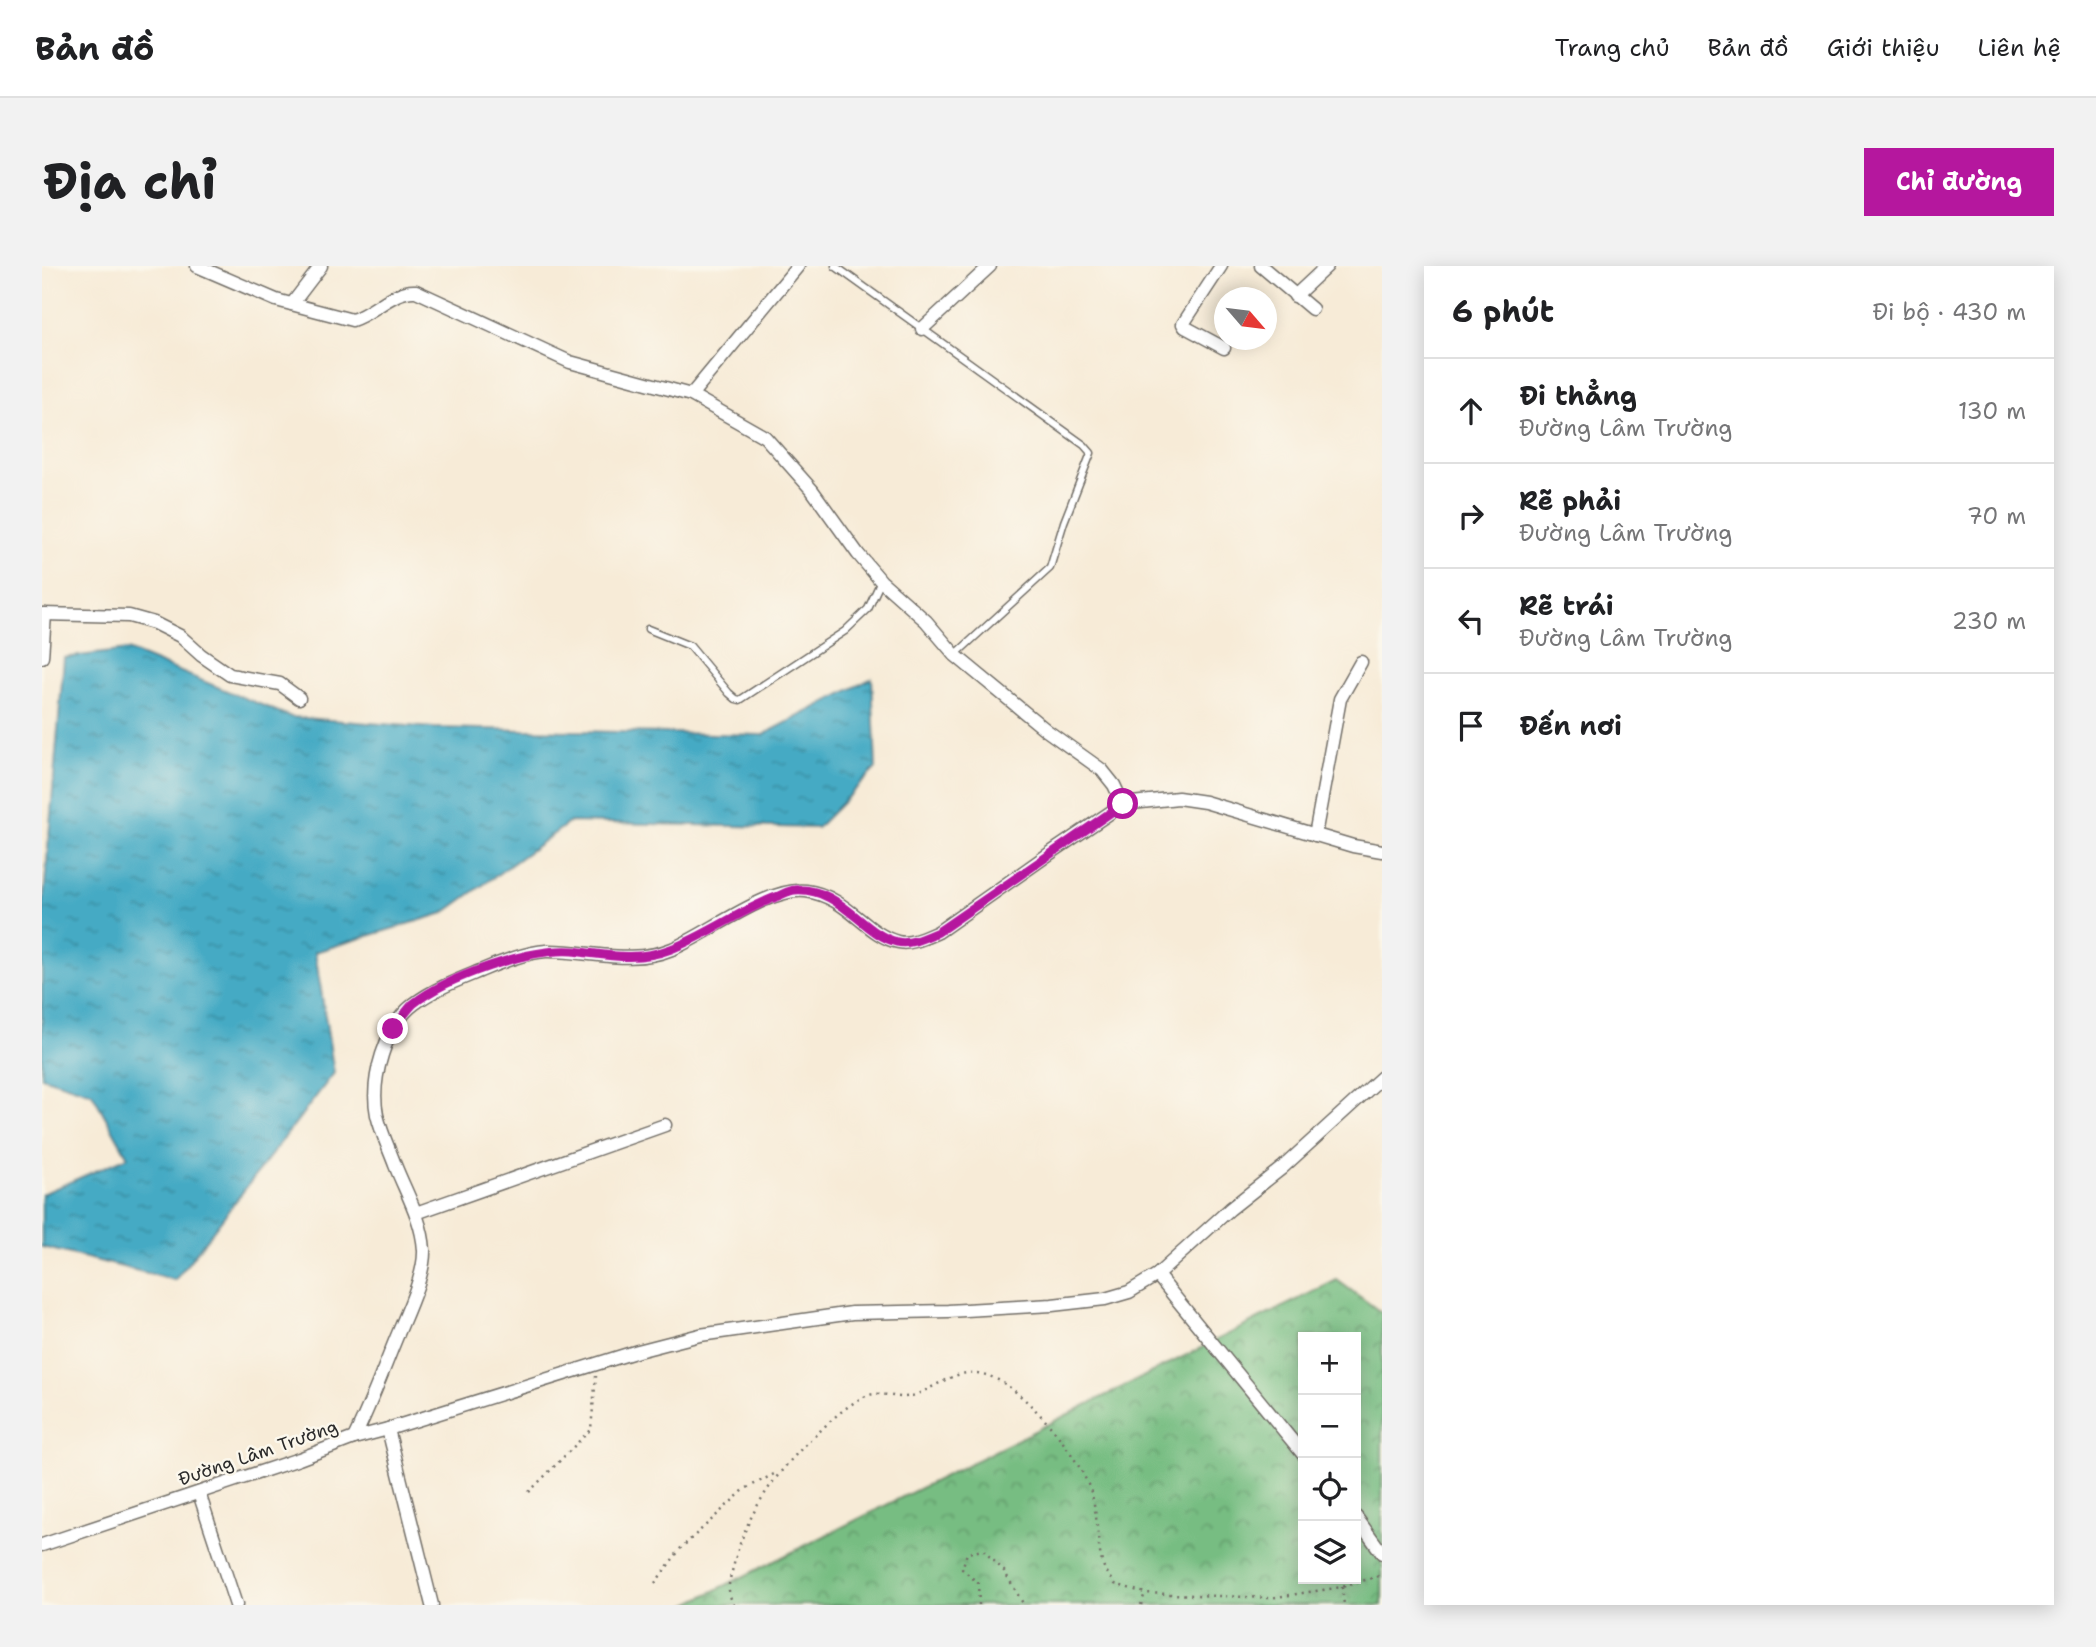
<!DOCTYPE html>
<html lang="vi">
<head>
<meta charset="utf-8">
<style>
  :root { --surface:#fff; --page:#f2f2f2; --text:#202124; --muted:#757577; --line:#e0e0e0; --accent:#b5179e }
  body { margin:0; font-family:"Shantell Sans",sans-serif; background:var(--page); color:var(--text) }
  .controls { position:absolute; right:21px; bottom:21px; display:grid; overflow:hidden; border-radius:0px; box-shadow:0 4px 18px #0003 }
  .controls button { width:63px; height:63px; display:grid; place-items:center; padding:0; border:0; border-bottom:2px solid var(--line); background:var(--surface); color:var(--text); font:35px sans-serif }
  .compass { position:absolute; left:1172px; top:21px; width:63px; height:63px; border-radius:50%; background:var(--surface); box-shadow:0 4px 18px #0003; rotate:118deg }
  .stop { position:absolute; width:21px; height:21px; margin:-16px; border:5px solid #b5179e; border-radius:50%; background:#fff }
  .stop.end { background:#b5179e; border-color:#fff; box-shadow:0 2px 7px #0008 }
  .list { margin:0; padding:0; list-style:none }
  h2 { display:flex; justify-content:space-between; align-items:center; height:91px; margin:0; padding:0 28px; font-size:30px }
  h2 small { font-size:23px; font-weight:400; color:var(--muted) }
  .list li { display:grid; grid-template-columns:46px 1fr auto; gap:21px; align-items:center; box-sizing:border-box; height:105px; padding:0 28px; border-top:2px solid var(--line) }
  .list b { display:block; font-size:26px; white-space:nowrap }
  .list p { margin:0; font-size:23px; white-space:nowrap; color:var(--muted) }
  .list em { font-size:23px; font-style:normal; color:var(--muted) }
  .icon { flex:none; width:38px; height:38px; fill:none; stroke:currentColor; stroke-width:2; stroke-linecap:round; stroke-linejoin:round }
  .map { position:relative; flex:none; width:1340px; height:1339px; overflow:hidden; border-radius:0px }
  header { display:flex; align-items:center; gap:42px; box-sizing:border-box; height:98px; padding:0 35px; background:var(--surface); border-bottom:2px solid var(--line) }
  header strong { font-size:33px }
  nav { display:flex; gap:38px; margin-inline-start:auto; font-size:24px }
  .intro { display:flex; align-items:center; justify-content:space-between; box-sizing:border-box; height:168px; padding:0 42px }
  h1 { margin:0; font-size:49px }
  .button { padding:18px 32px; border-radius:0px; background:var(--accent); color:#fff; font-size:24px; font-weight:700 }
  main { display:flex; gap:42px; padding:0 42px }
  aside { flex:1; background:var(--surface); border-radius:0px; box-shadow:0 4px 18px #0003 }
  .map>svg:first-child { display:block }
</style>
</head>
<body>
<header>
<strong>Bản đồ</strong>
<nav><a>Trang chủ</a><a>Bản đồ</a><a>Giới thiệu</a><a>Liên hệ</a></nav>
</header>
<div class="intro"><h1>Địa chỉ</h1><a class="button">Chỉ đường</a></div>
<main>
<div class="map">
<svg width="1340" height="1339" viewBox="0 0 1340 1339">
  <defs>
    <pattern id="forest-crowns" width="20" height="18" patternUnits="userSpaceOnUse" patternTransform="scale(1.75)"><rect width="20" height="18" fill="#77bd82"/><path d="M2 6a3 3 0 1 1 6 0M12 15a3 3 0 1 1 6 0" fill="none" stroke="#629a6b"/></pattern>
    <pattern id="water-ripples" width="26" height="14" patternUnits="userSpaceOnUse" patternTransform="scale(1.75)"><rect width="26" height="14" fill="#44aac4"/><path d="M2 4q2-2 4 0t4 0M15 11q2-2 4 0t4 0" fill="none" stroke="#398b9f"/></pattern>
  </defs>
  <rect width="100%" height="100%" fill="#fbf7ec"/>
  <filter id="ink" filterUnits="userSpaceOnUse"><feTurbulence type="fractalNoise" baseFrequency=".0143" numOctaves="2"/><feDisplacementMap in="SourceGraphic" scale="14" xChannelSelector="R" yChannelSelector="G"/><feConvolveMatrix kernelMatrix="1 2 1 2 8 2 1 2 1" color-interpolation-filters="sRGB"/></filter>
  <filter id="wash" filterUnits="userSpaceOnUse"><feTurbulence type="fractalNoise" baseFrequency=".00686" numOctaves="4" result="noise"/><feDisplacementMap in="SourceGraphic" scale="28" xChannelSelector="R" yChannelSelector="G"/><feGaussianBlur stdDeviation="1.57" result="paint"/><feColorMatrix in="noise" values="0 0 0 0 0 0 0 0 0 0 0 0 0 0 0 0 0 1.4 0 .05"/><feComposite in="paint" operator="in"/></filter>
  <g filter="url(#wash)">
    <rect width="100%" height="100%" fill="#f7ebd7"/>
    <!-- forest -->
    <path fill="url(#forest-crowns)" stroke="#517456" stroke-width="2" fill-rule="evenodd" d="M1295,1014L1340,1047V1339H644ZM1261,1071H1314V1313H1261Z"/>
    <!-- water -->
    <path fill="url(#water-ripples)" stroke="#386a78" stroke-width="2" d="M85,384L249,451L392,462L721,469L830,412L834,502L775,562L528,556L402,647L273,686L292,807L133,1014L0,981V928L86,891L50,827L0,811V653L22,392Z"/>
  </g>
  <g filter="url(#ink)">
    <g fill="none" stroke-linecap="round" stroke-linejoin="round">
      <!-- lane casing -->
      <g stroke="#726e67" stroke-width="9">
        <g id="lane">
          <path d="M793,0L1042,179L1049,187L1022,256L1008,302L913,389"/>
          <path d="M606,363L648,380L687,427L694,433L698,434L803,365L826,343L839,315"/>
        </g>
      </g>
      <!-- street casing -->
      <g stroke="#726e67" stroke-width="15">
        <g id="street">
          <path d="M155,0L234,34L310,54C331,48 352,23 374,25L528,96L649,129L723,171L770,224L816,288L839,315L884,355L913,389L1004,464L1060,504L1072,519L1081,538"/>
          <path d="M1179,0L1141,58L1143,61L1182,82"/>
          <path d="M1219,0L1270,43"/>
          <path d="M1253,30L1285,0"/>
          <path d="M250,38L279,0"/>
          <path d="M880,63L948,0"/>
          <path d="M649,129L756,0"/>
          <path d="M0,348L87,350L112,357L138,370L159,389L188,409L238,418L257,432"/>
          <path d="M0,391L3,348"/>
          <path d="M1273,569L1298,433L1319,396"/>
          <path d="M374,947L623,859"/>
          <path d="M1115,1009L1261,1188"/>
          <path d="M346,1163L390,1339"/>
          <path d="M312,1172L346,1163L596,1085L658,1069L810,1047L906,1045L1010,1039L1063,1033L1087,1026L1115,1009L1188,943L1240,902L1340,811"/>
          <path d="M157,1227L194,1339"/>
          <path d="M1314,1251L1340,1287"/>
          <path d="M0,1279L257,1193L312,1172C328,1140 340,1107 353,1075C363,1050 383,1010 382,984C380,953 364,927 353,899C347,883 339,866 335,849C328,814 343,760 372,738C392,723 416,714 438,705C456,697 486,686 504,685C547,684 588,700 630,683C666,668 727,620 764,625C805,630 824,669 856,676C869,679 884,671 896,666L1007,588L1081,538L1136,532L1163,536L1311,580L1340,585"/>
        </g>
      </g>
      <!-- path -->
      <g stroke="#726e67" stroke-width="2.5" stroke-dasharray="2 5" stroke-linecap="butt">
        <path d="M487,1226L549,1163L554,1110"/>
        <path d="M613,1317L639,1282L703,1223L734,1207"/>
        <path d="M1300,1321L1302,1339"/>
        <path d="M692,1339C690,1335 687,1329 687,1324C686,1317 690,1306 692,1298C705,1245 736,1203 776,1167C790,1153 804,1140 822,1131C840,1122 853,1136 873,1129C901,1118 919,1097 952,1112C989,1129 1046,1199 1052,1238C1056,1257 1055,1277 1060,1296C1062,1304 1069,1311 1073,1318L1103,1327L1228,1332L1300,1321L1340,1309"/>
        <path d="M937,1339L936,1317L920,1303L925,1287L941,1284L962,1305L982,1339"/>
        <path d="M1099,1339L1103,1327"/>
      </g>
      <!-- lane -->
      <use href="#lane" stroke="#fff" stroke-width="6"/>
      <!-- street -->
      <use href="#street" stroke="#fff" stroke-width="12"/>
    </g>
  </g>
  <g fill="none" stroke-linecap="round" stroke-linejoin="round" filter="url(#ink)">
    <!-- route -->
    <path stroke="#b5179e" stroke-width="9" d="M351,763C358,755 364,745 371,738C405,711 487,682 530,685C565,689 595,696 629,683C665,669 697,645 734,631C740,629 747,624 753,624C799,621 820,668 855,676C869,679 884,671 896,666L1081,538"/>
  </g>
  <g text-anchor="middle" stroke-width="5" stroke-linejoin="round" paint-order="stroke">
    <!-- street labels -->
    <g font-size="18" fill="#2b2b2b" stroke="#fbf7ec">
      <text transform="translate(216 1187) rotate(-19)" y="6">Đường Lâm Trường</text>
    </g>
  </g>
</svg>
<div class="controls">
<button>+</button>
<button>−</button>
<button><svg class="icon" aria-label="locate" viewBox="0 0 24 24"><circle cx="12" cy="12" r="6"/><path d="M12 2v4M12 18v4M2 12h4M18 12h4"/></svg></button>
<button><svg class="icon" aria-label="layers" viewBox="0 0 24 24"><path d="M12 4l9 5-9 5-9-5zM3 14l9 5 9-5"/></svg></button>
</div>
<svg class="compass" viewBox="-18 -18 36 36"><path d="M0-13l5 13h-10z" fill="#e53935"/><path d="M0 13l5-13h-10z" fill="#757577"/></svg>
<div class="stop" style="left:1081px;top:538px"></div>
<div class="stop end" style="left:351px;top:763px"></div>
</div>
<aside>
<h2>6 phút<small>Đi bộ · 430 m</small></h2>
<ul class="list">
<li><svg class="icon" aria-label="ahead" viewBox="0 0 24 24"><path d="M12 20V5M6 11l6-6 6 6"/></svg><div><b>Đi thẳng</b><p>Đường Lâm Trường</p></div><em>130 m</em></li>
<li><svg class="icon" aria-label="right" viewBox="0 0 24 24"><path d="M7 20v-9h11M14 6l5 5-5 5"/></svg><div><b>Rẽ phải</b><p>Đường Lâm Trường</p></div><em>70 m</em></li>
<li><svg class="icon" aria-label="left" viewBox="0 0 24 24"><path d="M17 20v-9H6M10 6l-5 5 5 5"/></svg><div><b>Rẽ trái</b><p>Đường Lâm Trường</p></div><em>230 m</em></li>
<li><svg class="icon" aria-label="arrive" viewBox="0 0 24 24"><path d="M6 21V4h12l-3 4 3 4H6"/></svg><div><b>Đến nơi</b></div></li>
</ul>
</aside>
</main>
</body>
</html>
